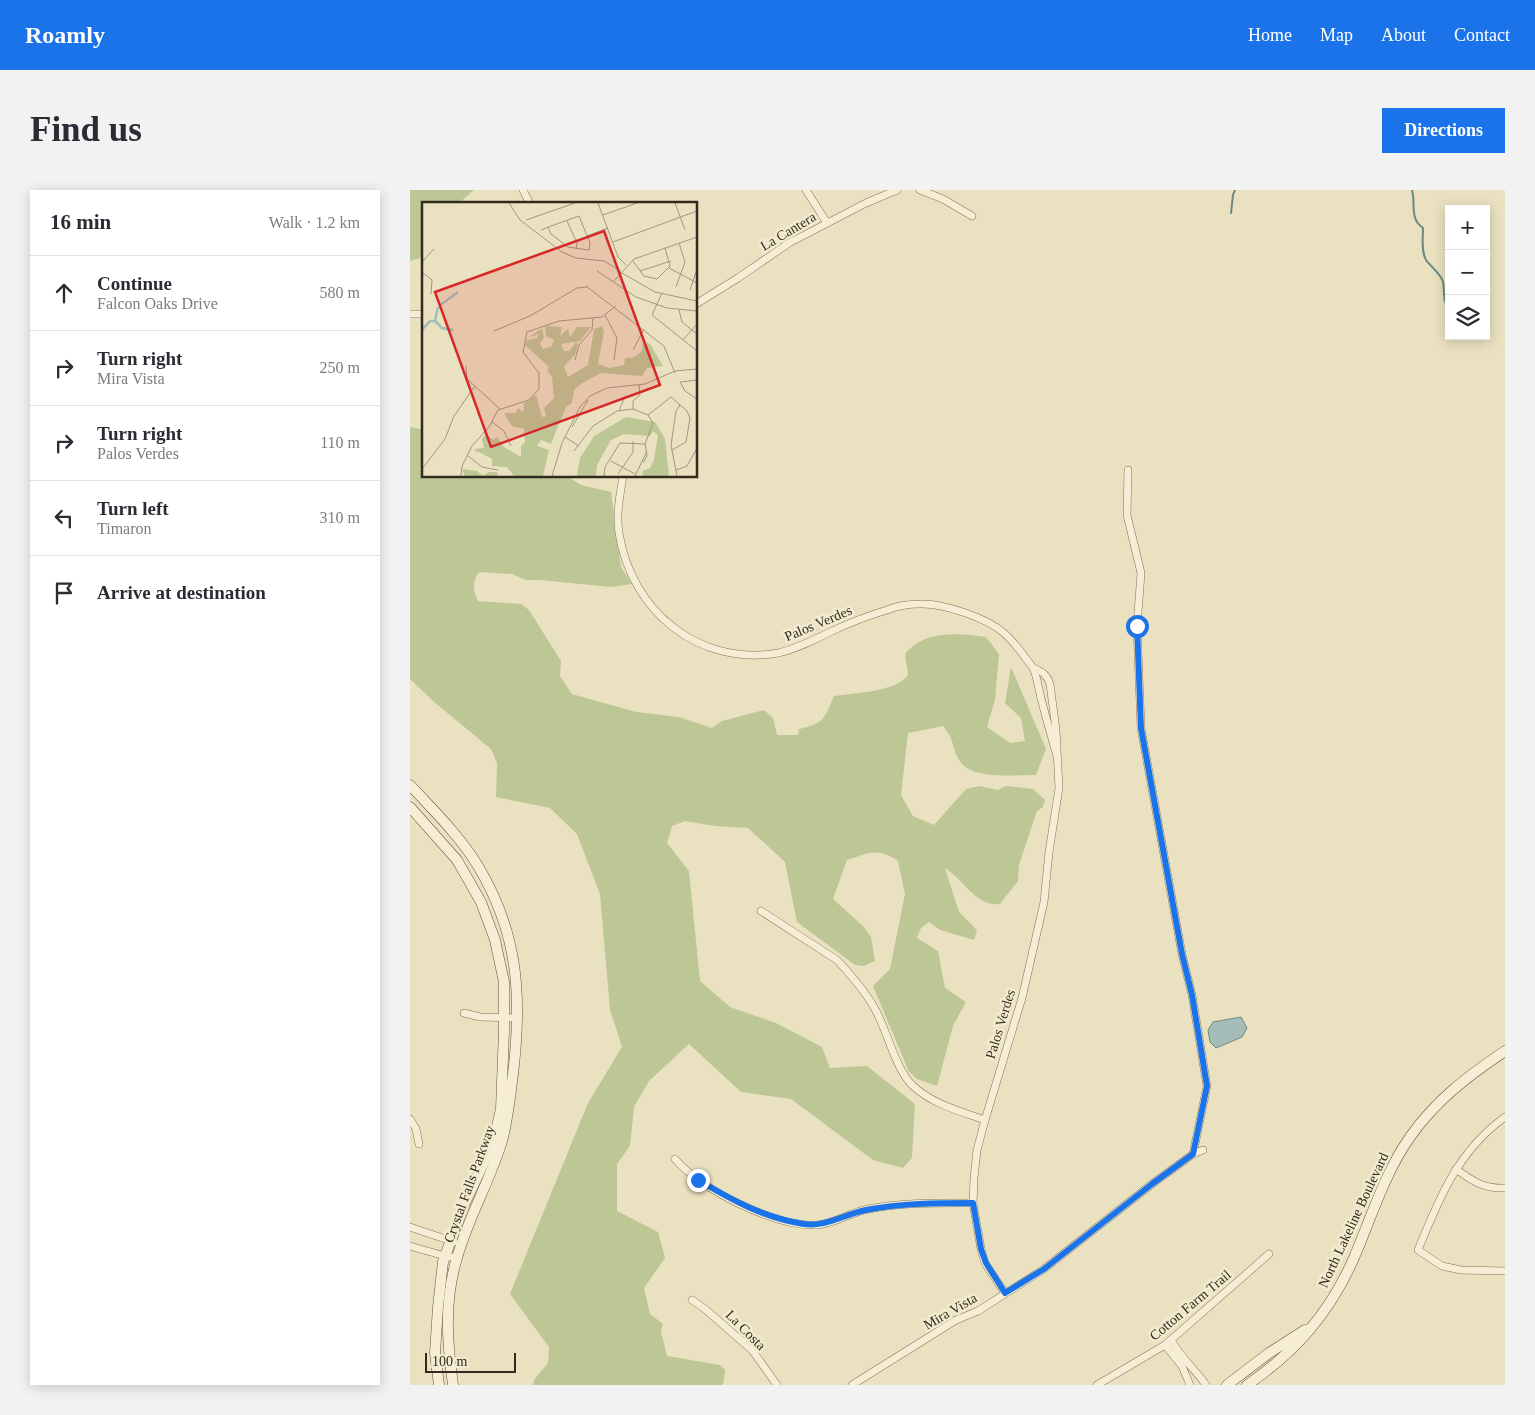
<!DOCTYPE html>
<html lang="en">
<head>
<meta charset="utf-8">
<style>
  :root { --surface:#fff; --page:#f2f2f3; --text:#2b2b33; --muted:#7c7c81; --line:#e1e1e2; --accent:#1a73e8 }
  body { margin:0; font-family:Georgia,serif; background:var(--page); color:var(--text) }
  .controls { position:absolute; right:15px; top:15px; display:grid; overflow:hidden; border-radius:0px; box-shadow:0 2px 12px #0003 }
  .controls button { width:45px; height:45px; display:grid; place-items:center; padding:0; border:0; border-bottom:1px solid var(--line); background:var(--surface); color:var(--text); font:25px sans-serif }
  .scale { position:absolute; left:15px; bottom:12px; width:91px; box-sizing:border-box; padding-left:5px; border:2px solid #332a1d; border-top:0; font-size:14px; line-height:18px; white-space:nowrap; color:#332a1d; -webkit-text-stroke:4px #f2ebd0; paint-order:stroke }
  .stop { position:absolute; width:15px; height:15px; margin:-11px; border:4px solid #1a73e8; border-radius:50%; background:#fff }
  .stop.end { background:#1a73e8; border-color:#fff; box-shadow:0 1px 5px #0008 }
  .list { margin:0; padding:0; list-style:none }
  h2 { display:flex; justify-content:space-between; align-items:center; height:65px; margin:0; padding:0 20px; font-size:21px }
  h2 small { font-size:16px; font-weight:400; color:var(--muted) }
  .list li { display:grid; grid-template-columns:32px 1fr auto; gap:15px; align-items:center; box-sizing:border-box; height:75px; padding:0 20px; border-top:1px solid var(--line) }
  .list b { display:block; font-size:19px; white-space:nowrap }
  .list p { margin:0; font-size:16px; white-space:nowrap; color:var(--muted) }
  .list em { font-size:16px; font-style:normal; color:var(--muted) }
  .icon { flex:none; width:28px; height:28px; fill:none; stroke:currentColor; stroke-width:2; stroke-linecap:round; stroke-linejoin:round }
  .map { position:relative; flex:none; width:1095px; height:1195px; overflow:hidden; border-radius:0px }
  header { display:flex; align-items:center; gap:30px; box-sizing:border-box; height:70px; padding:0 25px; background:var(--accent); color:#fff }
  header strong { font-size:24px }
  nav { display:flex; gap:28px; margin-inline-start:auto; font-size:18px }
  .intro { display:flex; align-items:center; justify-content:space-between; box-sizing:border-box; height:120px; padding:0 30px }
  h1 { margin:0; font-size:35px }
  .button { padding:12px 22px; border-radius:0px; background:var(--accent); color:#fff; font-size:18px; font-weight:700 }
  main { display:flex; gap:30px; padding:0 30px }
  aside { flex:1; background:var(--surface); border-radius:0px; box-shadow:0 2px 12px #0003 }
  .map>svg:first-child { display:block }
</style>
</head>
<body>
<header>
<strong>Roamly</strong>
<nav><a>Home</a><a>Map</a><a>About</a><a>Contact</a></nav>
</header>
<div class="intro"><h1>Find us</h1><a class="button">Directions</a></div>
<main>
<aside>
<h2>16 min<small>Walk · 1.2 km</small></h2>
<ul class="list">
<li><svg class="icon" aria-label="ahead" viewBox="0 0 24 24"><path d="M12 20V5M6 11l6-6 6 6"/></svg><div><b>Continue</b><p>Falcon Oaks Drive</p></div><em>580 m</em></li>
<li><svg class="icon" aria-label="right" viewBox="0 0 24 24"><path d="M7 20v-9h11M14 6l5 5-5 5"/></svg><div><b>Turn right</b><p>Mira Vista</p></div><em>250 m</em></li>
<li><svg class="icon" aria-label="right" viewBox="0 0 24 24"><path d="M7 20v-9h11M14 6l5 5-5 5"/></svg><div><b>Turn right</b><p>Palos Verdes</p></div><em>110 m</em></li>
<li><svg class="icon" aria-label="left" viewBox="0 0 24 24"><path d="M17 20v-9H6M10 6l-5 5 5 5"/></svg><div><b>Turn left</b><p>Timaron</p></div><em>310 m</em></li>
<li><svg class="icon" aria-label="arrive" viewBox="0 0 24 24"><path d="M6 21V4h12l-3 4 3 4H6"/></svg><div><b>Arrive at destination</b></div></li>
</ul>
</aside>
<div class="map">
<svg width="1095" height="1195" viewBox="0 0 1095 1195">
  <rect width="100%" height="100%" fill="#eae1c1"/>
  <!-- green -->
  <g fill="#bdc796">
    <path d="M0,0H64L48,14H14V67L0,71Z"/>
    <path d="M0,237L14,240V286H157L171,295L201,302L211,377L222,394L201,397L130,390H116L102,384L69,382C62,391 63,401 68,411L111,414L119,420L151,471L150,486L162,504L226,522L269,527L302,538L312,531L354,520L363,528L367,545H388L389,539C415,533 414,529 424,506C444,503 486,502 498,485L495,464C514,440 548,443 576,447L589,464L585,510L577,537L600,553L615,551L611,528L595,513L601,477L636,559L626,585C607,585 567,589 553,575C545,567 544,555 540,546C538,542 535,539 533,536L498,543L491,605L503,626L524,635L556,599L569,596L588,600L596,596L623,599L635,610L633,617L627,621L609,675L608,691L590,714C566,717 553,689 535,678L549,722L567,740L564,750L530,740L519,732L511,738L507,748L528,761L535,798L556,812L543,836L527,896L507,889L499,882L463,796L480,779L495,704L488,671C467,657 459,663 437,670L423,709L453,736L461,747L465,771L454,776L445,775L387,732L375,672L338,638L305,636L275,631L262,636L257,653L279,681L290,791L320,817L366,833L412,857L420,878L457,876L505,914L502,968L493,978L463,970L381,909L331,902L279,854L239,891L224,917L220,956L207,974V1021L248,1042L255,1068L234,1098L240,1124L253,1134L251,1141L257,1166L310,1175L315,1180L314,1190L312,1195H123L124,1190L138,1173L139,1157L100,1104L178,913L212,857L200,820L190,704L167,644L140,618L86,607L87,573L81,559L23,511L0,489Z"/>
  </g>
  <!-- water -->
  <path fill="#a4bdb8" stroke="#6c8a85" d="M831,827L837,838L832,847L806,858L800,852L798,840L803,832Z"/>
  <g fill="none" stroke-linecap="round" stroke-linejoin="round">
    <!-- stream -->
    <g stroke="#6c8a85" stroke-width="2">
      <path d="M1002,0C1006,15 999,28 1013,38C1013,48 1011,61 1016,70C1021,77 1031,84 1033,92C1035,102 1032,111 1039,119"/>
      <path d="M821,23L823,5L825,0"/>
    </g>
    <!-- street casing -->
    <g stroke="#82735a" stroke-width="8">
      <g id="street">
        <path d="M113,0L120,14"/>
        <path d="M396,0L417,33"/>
        <path d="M510,0L533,9L562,26"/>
        <path d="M286,114L328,88L379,53L456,13L487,0"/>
        <path d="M0,124H14"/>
        <path d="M718,280L717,325L731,383L727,436L731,538L772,764L782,805L797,896L783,964"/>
        <path d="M213,286C210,305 206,324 209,343C221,420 288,477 368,463C386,459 404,450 420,442C439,433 457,426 477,420C487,416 499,414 510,414C533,413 577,428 594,443C601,449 606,456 612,463C615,468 620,473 623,478C627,486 628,496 630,504C635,525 641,545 647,566"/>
        <path d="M351,721L427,770C441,785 455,801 465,819C477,840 485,878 502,895C522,914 549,921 575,930"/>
        <path d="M54,823L70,827L108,828"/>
        <path d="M1095,927C1048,961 1029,1008 1008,1060L1032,1076L1051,1080L1095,1081"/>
        <path d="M0,929L6,939L9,954"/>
        <path d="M265,969C291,1000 366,1037 407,1035C422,1034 438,1024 454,1020C490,1012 527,1013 563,1013"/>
        <path d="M1046,979C1062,991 1074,999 1095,998"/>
        <path d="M0,1037L44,1052"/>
        <path d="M0,1056L35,1066L47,1068"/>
        <path d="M595,1103L575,1073L571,1059L563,1013L564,988L567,960L575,930L612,808L634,712L639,662L649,598L646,540L640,494C637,485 632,481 623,478"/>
        <path d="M282,1110L295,1119L342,1160L367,1195"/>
        <path d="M761,1150C770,1167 785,1179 796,1195"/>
        <path d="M755,1155L772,1176L780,1195"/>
        <path d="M442,1195L546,1130L568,1121L634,1079L742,994L783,964L793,960"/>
        <path d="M687,1195L755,1155L859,1064"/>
      </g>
    </g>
    <!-- secondary casing -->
    <g stroke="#64543d" stroke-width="11">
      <g id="secondary">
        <path d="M0,595C23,620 50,646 68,676C109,744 112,808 103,884C100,907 98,929 92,951C80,991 58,1028 47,1068C34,1111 37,1151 43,1195"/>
        <path d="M0,617L47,670L71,712L85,750L94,792V841L91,919L83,953L52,1019L33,1072L28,1117L25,1163L29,1195"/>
        <path d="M817,1195L859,1163L895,1140"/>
        <path d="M837,1195C885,1162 919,1124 943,1070C961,1029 974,984 1000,947C1026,910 1058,886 1095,861"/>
      </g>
    </g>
    <!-- street -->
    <use href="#street" stroke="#f6eed4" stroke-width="7"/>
    <!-- secondary -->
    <use href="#secondary" stroke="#f6eed4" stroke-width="10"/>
  </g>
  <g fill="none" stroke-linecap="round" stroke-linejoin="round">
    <!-- route -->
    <path stroke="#1a73e8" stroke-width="6" d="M288,990C322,1010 354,1028 394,1034C416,1037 435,1024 456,1020C492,1013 527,1013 563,1013L571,1059L576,1073L595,1103L634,1079L742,994L783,964L797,896L782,805L772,764L731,538L727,436"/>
  </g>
  <g text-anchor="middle" stroke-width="5" stroke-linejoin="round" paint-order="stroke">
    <!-- street labels -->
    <g font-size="14" fill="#332a1d" stroke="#f2ebd0">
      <text transform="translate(378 41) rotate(-31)" y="5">La Cantera</text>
      <text transform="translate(408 433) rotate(-23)" y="5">Palos Verdes</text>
      <text transform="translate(590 834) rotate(-73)" y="5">Palos Verdes</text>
      <text transform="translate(59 994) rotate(-70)" y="5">Crystal Falls Parkway</text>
      <text transform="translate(943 1030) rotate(-65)" y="5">North Lakeline Boulevard</text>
      <text transform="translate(780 1115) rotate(-40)" y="5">Cotton Farm Trail</text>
      <text transform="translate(540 1121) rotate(-30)" y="5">Mira Vista</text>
      <text transform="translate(336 1140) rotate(45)" y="5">La Costa</text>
    </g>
  </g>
  <!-- overview -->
  <g transform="translate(12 12)">
    <rect width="275" height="275" fill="#eae1c1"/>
    <path d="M123,124L140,125L138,134L146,127L148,135L155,125H169L158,139L139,142L142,149H147L154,140L156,142L153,153L142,164L146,175L166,163L172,127L180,124L182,130L176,162L187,166L202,163L203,156L212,155L220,149L221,139L228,142L241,164L225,166L220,174L179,171L159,182L152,188L150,201L144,205L129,242L119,238L115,244L127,248L121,274H92L85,265L70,264V257L55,249L53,250V247L62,246L60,237L64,232L71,238L75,235L82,245L99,255V244L103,240L102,227L90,224L82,211H94L96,206L101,210L102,201L114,193L120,215L124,214L122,206L132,196L130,175L125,168L127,165L103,143L105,138L115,136L117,132L106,136L120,126L122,135L118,142L121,147L129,145L132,138L124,134ZM204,215L233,220L243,237L247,274H220L221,269L228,266L232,258L236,233L231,229L228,234L202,232L189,238L175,263L174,274H155L158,256L172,234ZM40,267L55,269L61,274L67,270H75L76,273L72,274H43Z" fill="#bdc796"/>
    <path fill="none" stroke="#a4bdb8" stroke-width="2.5" d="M17,104L36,90M13,119L20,126L31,128M0,128L8,119H13L16,105"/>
    <path fill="none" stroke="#a1987f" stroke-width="1" d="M87,1L98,18L140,50L154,56L182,59L199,69M176,1L196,55L204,63M253,1L263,28M181,13L215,1M104,18L153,1M145,19L155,41L154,47M119,28L129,24L157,14L168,41L167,48L146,45L129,32L126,25M165,34L186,26M191,40L275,9M210,58L222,74L235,77L248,64L243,46M0,60L12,47M247,66L275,81M175,69L214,95L245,106L275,109M218,69L249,59M0,70L10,78L9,92M198,70L233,90L275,99M192,79L212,57L275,35M164,84L242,144L253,171M254,85L263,60L257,41M268,88L275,67M240,91L230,113L275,149M257,108L260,120L275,132M183,113L195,136L192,158M72,129L108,114L155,86L165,85M261,138L275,122M211,148L222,127M153,158L157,143L170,128L171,116M44,164L45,177L78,207M275,178L258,180L263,189L275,197M211,207L226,213L231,221L223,242M211,207V199L218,193L217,183M197,209L203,194M226,213L249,195L265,209L268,216L264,240L250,248M70,220L82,229L89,244M150,225L166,198M143,235L157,244M152,249L171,224L195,209L211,207M45,253L60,265L76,268M189,259L213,272M221,261L225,254L223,242M0,267L23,237L32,214L53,184M254,268L265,264L275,246M196,272L211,250V239M39,274L40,264L50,244L67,225L76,208L107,198L117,187V171L101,150L105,130L137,119L180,115L194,104M130,274L140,241L158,205L168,194L185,186L223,182L253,169L275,167M182,274L183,265L198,241L223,242M213,274L225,249M255,274L249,243L254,209L258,203"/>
    <path fill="#d62828" fill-opacity="0.15" stroke="#d62828" stroke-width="2.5" d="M182,29L238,183L69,245L13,90Z"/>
    <rect width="275" height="275" fill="none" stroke="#332a1d" stroke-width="2.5"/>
  </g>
</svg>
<div class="controls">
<button>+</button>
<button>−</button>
<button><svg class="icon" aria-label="layers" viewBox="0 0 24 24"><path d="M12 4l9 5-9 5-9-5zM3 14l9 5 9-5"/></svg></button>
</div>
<div class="scale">100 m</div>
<div class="stop" style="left:727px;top:436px"></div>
<div class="stop end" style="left:288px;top:990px"></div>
</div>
</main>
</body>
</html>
